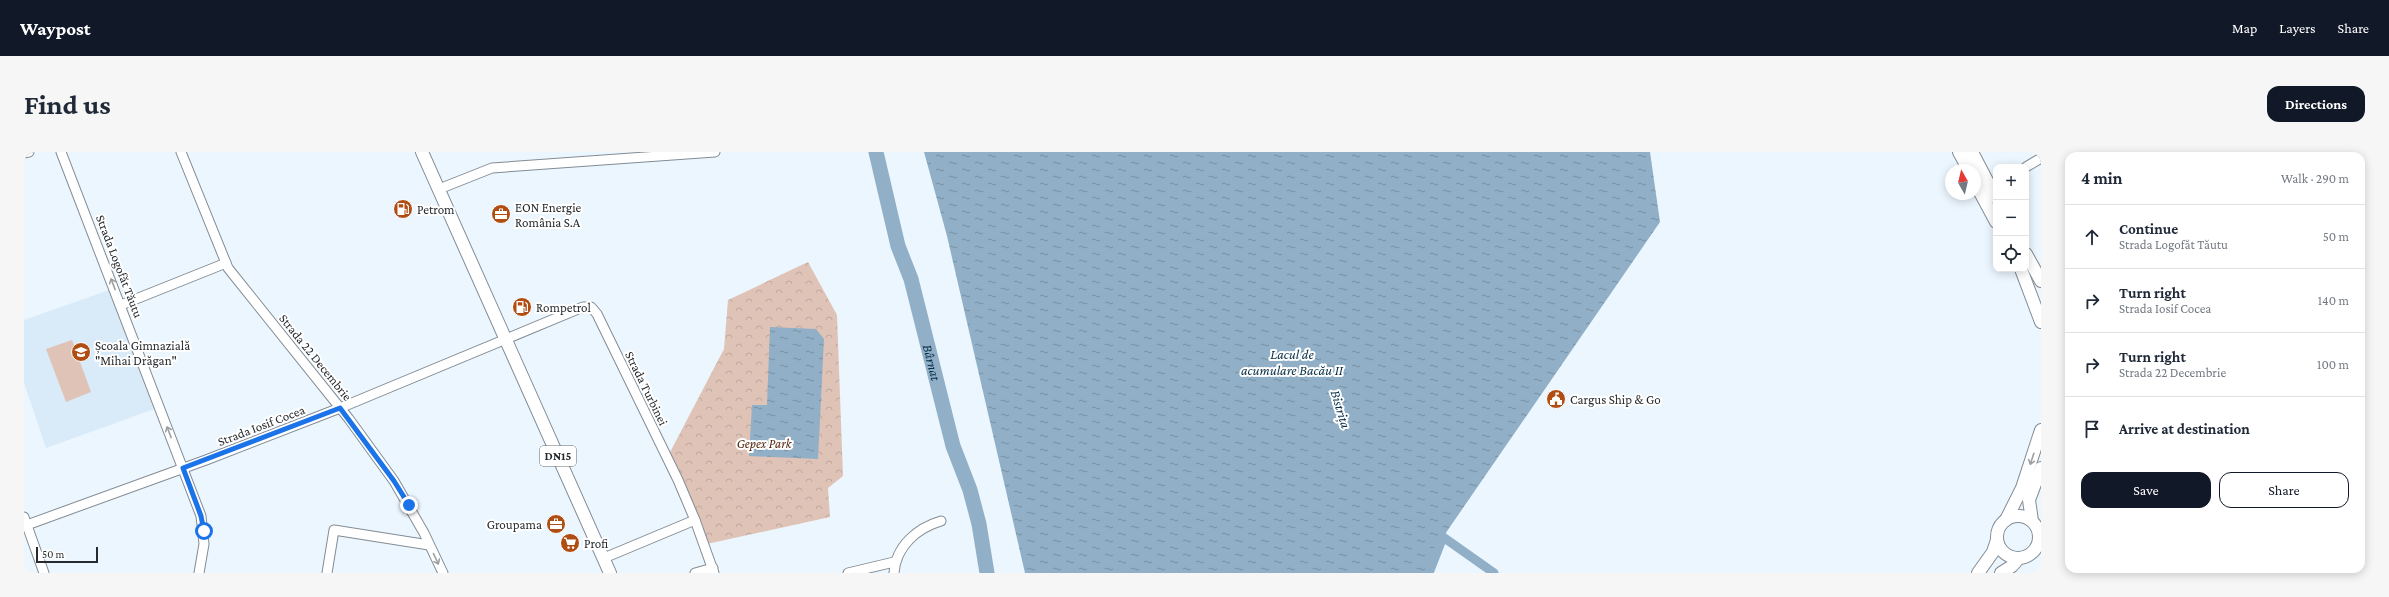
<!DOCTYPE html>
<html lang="en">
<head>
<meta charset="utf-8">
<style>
  :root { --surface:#fff; --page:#f6f6f7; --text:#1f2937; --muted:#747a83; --line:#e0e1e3; --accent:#111827 }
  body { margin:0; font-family:"Crimson Pro",serif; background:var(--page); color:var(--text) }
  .controls { position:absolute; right:12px; top:12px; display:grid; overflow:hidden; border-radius:8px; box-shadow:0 2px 10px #0003 }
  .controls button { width:36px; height:36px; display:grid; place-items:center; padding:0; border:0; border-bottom:1px solid var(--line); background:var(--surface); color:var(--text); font:20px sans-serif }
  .compass { position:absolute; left:1921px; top:12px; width:36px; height:36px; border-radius:50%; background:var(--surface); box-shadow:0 2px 10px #0003; rotate:352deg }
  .scale { position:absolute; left:12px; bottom:10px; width:62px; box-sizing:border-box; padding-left:4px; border:2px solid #272b2e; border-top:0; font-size:11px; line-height:14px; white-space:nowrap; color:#272b2e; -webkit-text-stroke:3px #fff; paint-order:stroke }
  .stop { position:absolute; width:12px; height:12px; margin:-9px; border:3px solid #1a73e8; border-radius:50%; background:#fff }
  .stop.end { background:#1a73e8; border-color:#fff; box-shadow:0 1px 4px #0008 }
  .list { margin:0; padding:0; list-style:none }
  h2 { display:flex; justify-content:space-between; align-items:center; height:52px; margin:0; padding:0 16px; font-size:17px }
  h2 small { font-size:13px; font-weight:400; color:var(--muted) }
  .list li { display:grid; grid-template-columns:26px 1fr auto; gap:12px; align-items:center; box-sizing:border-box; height:64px; padding:0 16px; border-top:1px solid var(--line) }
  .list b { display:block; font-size:15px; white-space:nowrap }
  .list p { margin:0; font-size:13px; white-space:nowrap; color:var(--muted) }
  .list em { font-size:13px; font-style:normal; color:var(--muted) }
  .actions { display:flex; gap:8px; padding:12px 16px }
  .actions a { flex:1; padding:9px 0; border:1px solid var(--accent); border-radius:12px; text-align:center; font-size:14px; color:var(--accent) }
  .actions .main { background:var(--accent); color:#fff }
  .icon { flex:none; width:22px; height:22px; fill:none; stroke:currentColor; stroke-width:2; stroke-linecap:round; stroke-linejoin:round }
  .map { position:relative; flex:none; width:2017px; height:421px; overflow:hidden; border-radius:12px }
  header { display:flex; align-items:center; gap:24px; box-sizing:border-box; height:56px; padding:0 20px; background:var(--accent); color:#fff }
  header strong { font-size:19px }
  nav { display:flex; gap:22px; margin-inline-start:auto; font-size:14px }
  .intro { display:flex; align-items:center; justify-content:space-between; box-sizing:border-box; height:96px; padding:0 24px }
  h1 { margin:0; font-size:28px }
  .button { padding:10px 18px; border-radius:12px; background:var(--accent); color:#fff; font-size:14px; font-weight:700 }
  main { display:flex; gap:24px; padding:0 24px }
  aside { flex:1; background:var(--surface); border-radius:12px; box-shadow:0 2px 10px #0003 }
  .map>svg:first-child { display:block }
</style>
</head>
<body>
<header>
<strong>Waypost</strong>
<nav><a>Map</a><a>Layers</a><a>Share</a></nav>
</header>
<div class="intro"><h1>Find us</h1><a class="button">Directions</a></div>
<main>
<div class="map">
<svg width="2017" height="421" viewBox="0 0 2017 421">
  <defs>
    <pattern id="park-crowns" width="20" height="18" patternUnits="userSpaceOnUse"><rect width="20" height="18" fill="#dfc3b7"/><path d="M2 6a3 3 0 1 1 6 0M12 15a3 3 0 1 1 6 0" fill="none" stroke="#bfa89e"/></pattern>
    <pattern id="water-ripples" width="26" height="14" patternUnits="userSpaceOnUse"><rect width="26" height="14" fill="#91afc7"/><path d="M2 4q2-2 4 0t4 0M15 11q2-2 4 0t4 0" fill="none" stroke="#768fa2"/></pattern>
  </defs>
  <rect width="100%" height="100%" fill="#ecf6fe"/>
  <!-- built -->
  <path fill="#d9eaf8" d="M91,136L136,255L22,296L0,231V168Z"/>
  <!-- park -->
  <path fill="url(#park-crowns)" d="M784,110L813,163L819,324L804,336L806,365L678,393L643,306L700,197L704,148Z"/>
  <!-- pitch -->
  <path fill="#dfc3b7" d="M48,188L67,240L42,250L22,197Z"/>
  <!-- water -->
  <g fill="url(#water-ripples)">
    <path d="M900,0H1626L1636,70L1419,385L1404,421H1001L923,84Z"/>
    <path d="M746,175L792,177L800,187L794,307L725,304L728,253H743Z"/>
  </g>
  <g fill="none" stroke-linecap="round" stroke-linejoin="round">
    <!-- canal -->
    <path stroke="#91afc7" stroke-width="9" d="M1405,421L1419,385L1470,421"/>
    <!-- river -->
    <path stroke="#91afc7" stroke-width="15" id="s1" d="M852,0L874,94L887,127L929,294L946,338L955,372L963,421"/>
    <!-- minor casing -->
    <g stroke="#838c94" stroke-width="11">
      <g id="minor">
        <path d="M37,0L177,364L180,392L175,421"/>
        <path d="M157,0L204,116L325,267L370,329L400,381L419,421"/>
        <path d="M0,1L5,0"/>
        <path d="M2002,15L2017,6"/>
        <path d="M415,37L468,16L691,0"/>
        <path d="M97,153L202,111"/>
        <path d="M0,365L20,421"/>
        <path d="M0,374L182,308L316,256L559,155H567L573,162L654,328L671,368L690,421"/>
        <path d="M580,406L671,368"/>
        <path d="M303,421L310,378L405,393"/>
        <path d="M671,421L689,416"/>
        <path d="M824,421L870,410"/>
        <path d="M870,421C872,394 893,376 917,369"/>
      </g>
    </g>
    <!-- major casing -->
    <g stroke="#838c94" stroke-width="14">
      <g id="major">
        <path d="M398,0L586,421"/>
        <path d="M1935,0L1945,18"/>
        <path d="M1948,0L1972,46"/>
        <path d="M1951,31L1972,70"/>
        <path d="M2002,102L2017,129"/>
        <path d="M1997,117L2017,170"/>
        <circle cx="1994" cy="385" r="21"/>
        <path d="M1982,368L1998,336L2017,278"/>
        <path d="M2008,369L2005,348L2017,316"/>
        <path d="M1954,421L1969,400L1973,388"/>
        <path d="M1977,421L1988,414L1995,406"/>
      </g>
    </g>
    <!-- minor -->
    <use href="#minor" stroke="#fff" stroke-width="9"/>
    <!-- major -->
    <use href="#major" stroke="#fff" stroke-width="12"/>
  </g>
  <!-- one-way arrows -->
  <defs><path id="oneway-shaft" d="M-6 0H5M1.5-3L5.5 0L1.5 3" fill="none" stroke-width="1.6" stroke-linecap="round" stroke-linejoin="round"/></defs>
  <g stroke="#9ea0a1">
    <use href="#oneway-shaft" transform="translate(89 132) rotate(-111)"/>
    <use href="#oneway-shaft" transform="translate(145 280) rotate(-111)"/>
    <use href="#oneway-shaft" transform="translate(2008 307) rotate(108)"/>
    <use href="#oneway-shaft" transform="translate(412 407) rotate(65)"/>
  </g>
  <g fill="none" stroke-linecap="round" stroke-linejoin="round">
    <!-- route -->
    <path stroke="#1a73e8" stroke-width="5" d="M180,379L177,364L159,316L316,256L370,329L385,353"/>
  </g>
  <!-- icons -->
  <defs>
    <g id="fuel-disc" transform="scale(1)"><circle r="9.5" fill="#b04d12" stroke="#fff"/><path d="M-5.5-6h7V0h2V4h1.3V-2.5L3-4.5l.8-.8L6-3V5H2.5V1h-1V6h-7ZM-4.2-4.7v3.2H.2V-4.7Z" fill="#fff"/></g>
    <g id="office-disc" transform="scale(1)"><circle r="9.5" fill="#b04d12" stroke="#fff"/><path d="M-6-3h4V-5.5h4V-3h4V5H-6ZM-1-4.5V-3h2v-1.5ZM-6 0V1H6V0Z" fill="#fff"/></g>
    <g id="school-disc" transform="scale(1)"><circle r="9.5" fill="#b04d12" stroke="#fff"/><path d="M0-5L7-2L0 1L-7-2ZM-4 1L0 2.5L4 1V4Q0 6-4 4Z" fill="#fff"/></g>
    <g id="civic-disc" transform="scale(1)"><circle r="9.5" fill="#b04d12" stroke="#fff"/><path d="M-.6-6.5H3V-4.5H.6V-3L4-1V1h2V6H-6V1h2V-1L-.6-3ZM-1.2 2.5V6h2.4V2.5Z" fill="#fff"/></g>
    <g id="supermarket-disc" transform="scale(1)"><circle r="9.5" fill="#b04d12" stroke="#fff"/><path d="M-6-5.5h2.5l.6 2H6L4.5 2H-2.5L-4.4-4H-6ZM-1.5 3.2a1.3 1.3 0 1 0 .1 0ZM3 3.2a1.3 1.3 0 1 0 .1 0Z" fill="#fff"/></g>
  </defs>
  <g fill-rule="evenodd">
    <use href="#fuel-disc" x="379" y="57"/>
    <use href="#office-disc" x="477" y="62"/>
    <use href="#fuel-disc" x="498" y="155"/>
    <use href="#school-disc" x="57" y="200"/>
    <use href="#civic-disc" x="1532" y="247"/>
    <use href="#office-disc" x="532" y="372"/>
    <use href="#supermarket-disc" x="546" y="391"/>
  </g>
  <g text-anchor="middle" stroke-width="4" stroke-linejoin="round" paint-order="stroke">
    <!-- shield labels -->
    <rect fill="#fff" stroke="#686b6d" stroke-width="1" x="516" y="294" width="36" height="20" rx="3"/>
    <g font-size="12" font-weight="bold" fill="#272b2e">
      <text x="534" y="308">DN15</text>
    </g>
    <!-- poi labels -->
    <g font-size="13" fill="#272b2e" stroke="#fff" text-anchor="start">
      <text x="491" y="60">EON Energie<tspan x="491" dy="15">România S.A</tspan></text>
      <text x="393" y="62">Petrom</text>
      <text x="512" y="160">Rompetrol</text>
      <text x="71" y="198">Școala Gimnazială<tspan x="71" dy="15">"Mihai Drăgan"</tspan></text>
      <text x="1546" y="252">Cargus Ship &amp; Go</text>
      <text x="518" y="377" text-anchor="end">Groupama</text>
      <text x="560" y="396">Profi</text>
    </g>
    <!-- street labels -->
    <g font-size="13" fill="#272b2e" stroke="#fff">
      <text transform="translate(96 114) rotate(69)" y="5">Strada Logofăt Tăutu</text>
      <text transform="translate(292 205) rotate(51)" y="5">Strada 22 Decembrie</text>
      <text transform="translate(623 236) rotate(64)" y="5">Strada Turbinei</text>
      <text transform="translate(237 273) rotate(-21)" y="5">Strada Iosif Cocea</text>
    </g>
    <!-- park labels -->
    <g font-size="13" font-style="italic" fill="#53250c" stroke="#fff">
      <text x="740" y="296">Gepex Park</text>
    </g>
    <!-- water labels -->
    <g font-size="14" font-style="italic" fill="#083049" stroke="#fff">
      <text x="1268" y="207">Lacul de<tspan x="1268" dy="16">acumulare Bacău II</tspan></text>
      <text dy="5" stroke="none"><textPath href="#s1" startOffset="218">Bârnat</textPath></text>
      <text transform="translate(1317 257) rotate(73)" y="5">Bistrița</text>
    </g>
  </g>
</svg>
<div class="controls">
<button>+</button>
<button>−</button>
<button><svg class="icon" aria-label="locate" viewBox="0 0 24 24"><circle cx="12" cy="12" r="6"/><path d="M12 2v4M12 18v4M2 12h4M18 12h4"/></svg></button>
</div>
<svg class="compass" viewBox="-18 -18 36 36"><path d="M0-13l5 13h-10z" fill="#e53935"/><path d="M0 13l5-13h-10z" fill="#747a83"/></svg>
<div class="scale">50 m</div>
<div class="stop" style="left:180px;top:379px"></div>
<div class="stop end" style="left:385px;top:353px"></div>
</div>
<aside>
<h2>4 min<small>Walk · 290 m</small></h2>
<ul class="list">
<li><svg class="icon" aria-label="ahead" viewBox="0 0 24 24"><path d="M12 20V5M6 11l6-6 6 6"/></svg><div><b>Continue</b><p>Strada Logofăt Tăutu</p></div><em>50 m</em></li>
<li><svg class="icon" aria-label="right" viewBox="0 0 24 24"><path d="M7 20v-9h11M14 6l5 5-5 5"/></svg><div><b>Turn right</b><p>Strada Iosif Cocea</p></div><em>140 m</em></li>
<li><svg class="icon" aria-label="right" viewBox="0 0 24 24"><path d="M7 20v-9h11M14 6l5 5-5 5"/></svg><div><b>Turn right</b><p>Strada 22 Decembrie</p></div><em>100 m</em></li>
<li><svg class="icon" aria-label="arrive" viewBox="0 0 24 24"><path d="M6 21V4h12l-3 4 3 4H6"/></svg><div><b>Arrive at destination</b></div></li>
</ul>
<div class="actions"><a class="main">Save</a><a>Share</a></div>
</aside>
</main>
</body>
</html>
